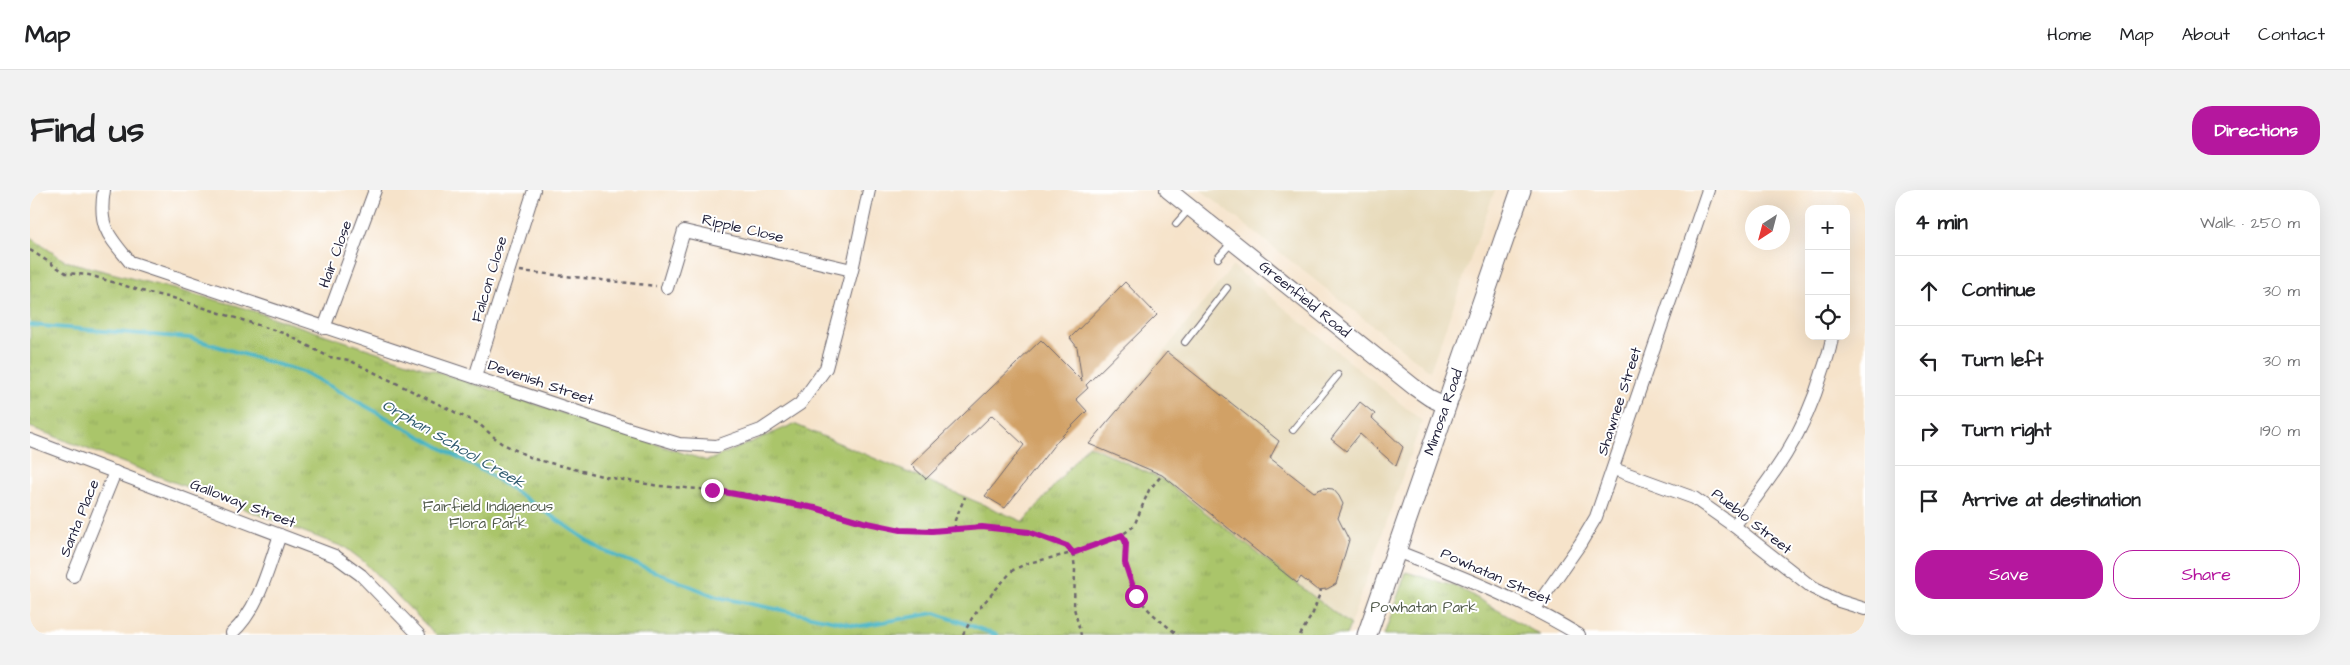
<!DOCTYPE html>
<html lang="en">
<head>
<meta charset="utf-8">
<style>
  :root { --surface:#fff; --page:#f2f2f2; --text:#202124; --muted:#757577; --line:#e0e0e0; --accent:#b5179e }
  body { margin:0; font-family:"Architects Daughter",sans-serif; background:var(--page); color:var(--text) }
  .controls { position:absolute; right:15px; top:15px; display:grid; overflow:hidden; border-radius:10px; box-shadow:0 5px 20px #0002 }
  .controls button { width:45px; height:45px; display:grid; place-items:center; padding:0; border:0; border-bottom:1px solid var(--line); background:var(--surface); color:var(--text); font:25px sans-serif }
  .compass { position:absolute; left:1715px; top:15px; width:45px; height:45px; border-radius:50%; background:var(--surface); box-shadow:0 5px 20px #0002; rotate:216deg }
  .stop { position:absolute; width:15px; height:15px; margin:-11px; border:4px solid #b5179e; border-radius:50%; background:#fff }
  .stop.end { background:#b5179e; border-color:#fff; box-shadow:0 1px 5px #0008 }
  .list { margin:0; padding:0; list-style:none }
  h2 { display:flex; justify-content:space-between; align-items:center; height:65px; margin:0; padding:0 20px; font-size:21px }
  h2 small { font-size:16px; font-weight:400; color:var(--muted) }
  .list li { display:grid; grid-template-columns:32px 1fr auto; gap:15px; align-items:center; box-sizing:border-box; height:70px; padding:0 20px; border-top:1px solid var(--line) }
  .list b { display:block; font-size:19px; white-space:nowrap }
  .list em { font-size:16px; font-style:normal; color:var(--muted) }
  .actions { display:flex; gap:10px; padding:15px 20px }
  .actions a { flex:1; padding:11px 0; border:1px solid var(--accent); border-radius:20px; text-align:center; font-size:18px; color:var(--accent) }
  .actions .main { background:var(--accent); color:#fff }
  .icon { flex:none; width:28px; height:28px; fill:none; stroke:currentColor; stroke-width:2; stroke-linecap:round; stroke-linejoin:round }
  .map { position:relative; flex:none; width:1835px; height:445px; overflow:hidden; border-radius:20px }
  header { display:flex; align-items:center; gap:30px; box-sizing:border-box; height:70px; padding:0 25px; background:var(--surface); border-bottom:1px solid var(--line) }
  header strong { font-size:24px }
  nav { display:flex; gap:28px; margin-inline-start:auto; font-size:18px }
  .intro { display:flex; align-items:center; justify-content:space-between; box-sizing:border-box; height:120px; padding:0 30px }
  h1 { margin:0; font-size:35px }
  .button { padding:12px 22px; border-radius:20px; background:var(--accent); color:#fff; font-size:18px; font-weight:700 }
  main { display:flex; gap:30px; padding:0 30px }
  aside { flex:1; background:var(--surface); border-radius:20px; box-shadow:0 5px 20px #0002 }
  .map>svg:first-child { display:block }
</style>
</head>
<body>
<header>
<strong>Map</strong>
<nav><a>Home</a><a>Map</a><a>About</a><a>Contact</a></nav>
</header>
<div class="intro"><h1>Find us</h1><a class="button">Directions</a></div>
<main>
<div class="map">
<svg width="1835" height="445" viewBox="0 0 1835 445">
  <defs>
    <pattern id="park-tufts" width="24" height="20" patternUnits="userSpaceOnUse" patternTransform="scale(1.25)"><rect width="24" height="20" fill="#aac56b"/><path d="M3 7l-1-3M5 7V3M7 7l1-3M15 17l-1-3M17 17v-4M19 17l1-3" fill="none" stroke="#92a95e"/></pattern>
  </defs>
  <rect width="100%" height="100%" fill="#fff"/>
  <filter id="ink" filterUnits="userSpaceOnUse"><feTurbulence type="fractalNoise" baseFrequency=".02" numOctaves="2"/><feDisplacementMap in="SourceGraphic" scale="10" xChannelSelector="R" yChannelSelector="G"/><feConvolveMatrix kernelMatrix="1 2 1 2 8 2 1 2 1" color-interpolation-filters="sRGB"/></filter>
  <filter id="wash" filterUnits="userSpaceOnUse"><feTurbulence type="fractalNoise" baseFrequency=".0096" numOctaves="4" result="noise"/><feDisplacementMap in="SourceGraphic" scale="20" xChannelSelector="R" yChannelSelector="G"/><feGaussianBlur stdDeviation="1.12" result="paint"/><feColorMatrix in="noise" values="0 0 0 0 0 0 0 0 0 0 0 0 0 0 0 0 0 1.4 0 .05"/><feComposite in="paint" operator="in"/></filter>
  <g filter="url(#wash)">
    <rect width="100%" height="100%" fill="#f6e3ca"/>
    <!-- built -->
    <g fill="#e7daba">
      <path d="M1171,0H1465L1400,181Z"/>
      <path d="M1203,76L1392,231L1320,435L1135,291L1058,255Z"/>
    </g>
    <!-- park -->
    <g fill="url(#park-tufts)" stroke="#667453">
      <path d="M0,47L35,71L205,115L677,271L764,234L994,332L1058,255L1135,291L1320,435L1316,445H406L333,371L316,358L0,237Z"/>
      <path d="M1376,382L1430,398L1510,445H1354Z"/>
    </g>
    <g fill="none" stroke-linecap="round" stroke-linejoin="round">
      <!-- stream -->
      <path stroke="#47b4c3" stroke-width="4" d="M0,135L160,148L276,183L462,286L572,360L687,407L830,436L905,423L967,445"/>
    </g>
    <g id="blocks">
      <!-- building -->
      <g fill="#d1a166">
        <path d="M1095,92L1127,125L1056,195L1058,198L1046,209L1057,221L1028,250L975,318L955,306L994,255L962,225L896,289L881,275L1011,150L1052,191L1047,157L1040,148Z"/>
        <path d="M1137,162L1249,251L1240,268L1284,302L1293,298L1303,299L1309,306L1313,314L1308,328L1319,350L1306,394L1297,399L1287,400L1271,387L1267,393L1132,285L1059,254Z"/>
        <path d="M1330,212L1345,224L1342,228L1373,257L1366,276L1330,244L1316,261L1301,249Z"/>
      </g>
    </g>
  </g>
  <g filter="url(#ink)">
    <use href="#blocks" fill-opacity="0" stroke="#6c666d" stroke-width="1"/>
    <g fill="none" stroke-linecap="round" stroke-linejoin="round">
      <!-- service casing -->
      <g stroke="#6c666d" stroke-width="8">
        <g id="service">
          <path d="M1146,34L1160,18"/>
          <path d="M1188,68L1202,52"/>
          <path d="M1155,152L1197,98"/>
          <path d="M1263,240L1308,185"/>
        </g>
      </g>
      <!-- minor casing -->
      <g stroke="#6c666d" stroke-width="14">
        <g id="minor">
          <path d="M74,0C68,37 78,45 100,72L599,239L649,254L687,256L731,240L770,214L796,178L822,80L839,0"/>
          <path d="M637,98L654,41L822,80"/>
          <path d="M294,138L345,0"/>
          <path d="M445,187L504,0"/>
          <path d="M0,250L305,366L331,385L389,445"/>
          <path d="M1584,279L1664,308L1704,336L1783,398L1809,411L1835,419"/>
          <path d="M1704,336C1743,286 1774,245 1792,183C1796,171 1801,159 1802,146"/>
          <path d="M1366,361C1428,385 1492,410 1549,445"/>
          <path d="M43,386L85,282"/>
          <path d="M1504,420L1550,354L1566,327L1678,0"/>
          <path d="M202,443C229,419 238,378 250,345"/>
        </g>
      </g>
      <!-- tertiary casing -->
      <g stroke="#6c666d" stroke-width="18">
        <path id="tertiary" d="M1138,0L1384,197L1400,208L1415,215"/>
      </g>
      <!-- secondary casing -->
      <g stroke="#6c666d" stroke-width="21">
        <path id="secondary" d="M1337,445L1491,0"/>
      </g>
      <!-- path -->
      <g stroke="#6c666d" stroke-width="2.5" stroke-dasharray="4 4" stroke-linecap="butt">
        <path d="M0,60L36,83L59,85L119,103L143,108L256,144L299,167L319,170L449,234L471,253L504,269L576,287L629,296L682,300L723,305L785,318L833,332L871,340L902,341L952,337L999,343L1027,352L1037,356L1043,363L1045,379L1044,418L1051,445"/>
        <path d="M490,81L626,96"/>
        <path d="M925,339V330L935,307"/>
        <path d="M1092,345C1097,355 1093,365 1096,376C1103,411 1121,423 1148,445"/>
        <path d="M933,445L942,428L952,415L983,380L998,373L1043,363L1092,345L1104,336L1119,300L1132,285"/>
        <path d="M1270,445L1283,423L1291,400"/>
      </g>
      <!-- service -->
      <use href="#service" stroke="#fff" stroke-width="6"/>
      <!-- minor -->
      <use href="#minor" stroke="#fff" stroke-width="12"/>
      <!-- tertiary -->
      <use href="#tertiary" stroke="#fff" stroke-width="16"/>
      <!-- secondary -->
      <use href="#secondary" stroke="#fff" stroke-width="19"/>
    </g>
  </g>
  <g fill="none" stroke-linecap="round" stroke-linejoin="round" filter="url(#ink)">
    <!-- route -->
    <path stroke="#b5179e" stroke-width="6" d="M682,300L785,318L833,332L871,340L902,341L952,337L999,342L1037,356L1043,363L1092,345L1096,353L1095,373L1106,406"/>
  </g>
  <g text-anchor="middle" stroke-width="4" stroke-linejoin="round" paint-order="stroke">
    <!-- street labels -->
    <g font-size="15" fill="#22223b" stroke="#fff">
      <text transform="translate(713 38) rotate(13)" y="5">Ripple Close</text>
      <text transform="translate(305 64) rotate(-70)" y="5">Hair Close</text>
      <text transform="translate(459 89) rotate(-73)" y="5">Falcon Close</text>
      <text transform="translate(1275 109) rotate(39)" y="5">Greenfield Road</text>
      <text transform="translate(511 192) rotate(19)" y="5">Devenish Street</text>
      <text transform="translate(1589 211) rotate(-72)" y="5">Shawnee Street</text>
      <text transform="translate(1413 222) rotate(-71)" y="5">Mimosa Road</text>
      <text transform="translate(213 313) rotate(21)" y="5">Galloway Street</text>
      <text transform="translate(49 328) rotate(-68)" y="5">Santa Place</text>
      <text transform="translate(1722 331) rotate(38)" y="5">Pueblo Street</text>
      <text transform="translate(1466 386) rotate(24)" y="5">Powhatan Street</text>
    </g>
    <!-- park labels -->
    <g font-size="15" fill="#525b4c" stroke="#fff">
      <text x="458" y="321">Fairfield Indigenous<tspan x="458" dy="17">Flora Park</tspan></text>
      <text x="1394" y="422">Powhatan Park</text>
    </g>
    <!-- water labels -->
    <g font-size="16" font-style="italic" fill="#315c71" stroke="#fff">
      <text transform="translate(424 253) rotate(30)" y="6">Orphan School Creek</text>
    </g>
  </g>
</svg>
<div class="controls">
<button>+</button>
<button>−</button>
<button><svg class="icon" aria-label="locate" viewBox="0 0 24 24"><circle cx="12" cy="12" r="6"/><path d="M12 2v4M12 18v4M2 12h4M18 12h4"/></svg></button>
</div>
<svg class="compass" viewBox="-18 -18 36 36"><path d="M0-13l5 13h-10z" fill="#e53935"/><path d="M0 13l5-13h-10z" fill="#757577"/></svg>
<div class="stop" style="left:1106px;top:406px"></div>
<div class="stop end" style="left:682px;top:300px"></div>
</div>
<aside>
<h2>4 min<small>Walk · 250 m</small></h2>
<ul class="list">
<li><svg class="icon" aria-label="ahead" viewBox="0 0 24 24"><path d="M12 20V5M6 11l6-6 6 6"/></svg><div><b>Continue</b></div><em>30 m</em></li>
<li><svg class="icon" aria-label="left" viewBox="0 0 24 24"><path d="M17 20v-9H6M10 6l-5 5 5 5"/></svg><div><b>Turn left</b></div><em>30 m</em></li>
<li><svg class="icon" aria-label="right" viewBox="0 0 24 24"><path d="M7 20v-9h11M14 6l5 5-5 5"/></svg><div><b>Turn right</b></div><em>190 m</em></li>
<li><svg class="icon" aria-label="arrive" viewBox="0 0 24 24"><path d="M6 21V4h12l-3 4 3 4H6"/></svg><div><b>Arrive at destination</b></div></li>
</ul>
<div class="actions"><a class="main">Save</a><a>Share</a></div>
</aside>
</main>
</body>
</html>
